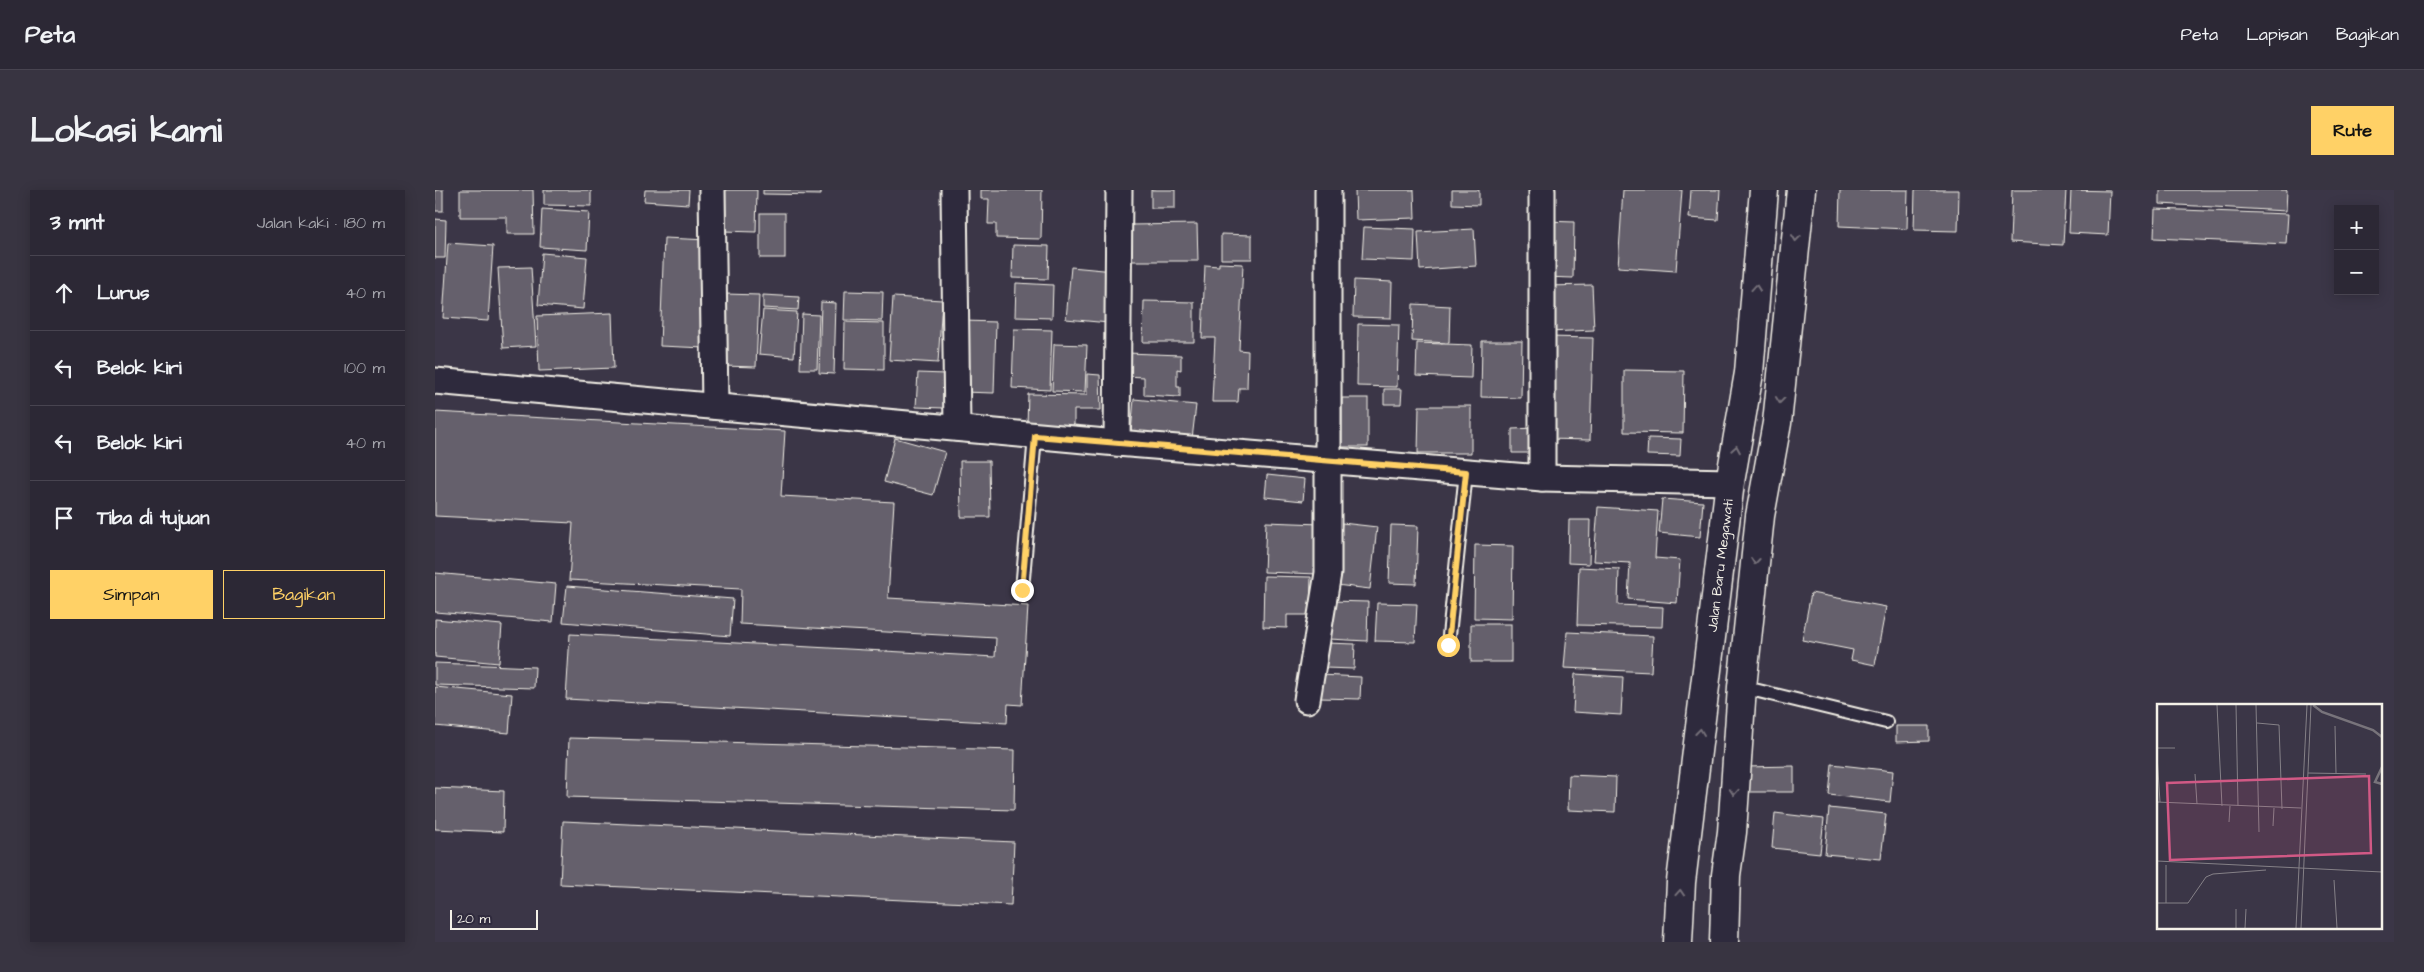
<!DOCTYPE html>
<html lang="id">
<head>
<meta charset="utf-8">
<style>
  :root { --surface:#2c2835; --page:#383441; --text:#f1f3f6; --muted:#a6a6ad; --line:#484450; --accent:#ffd166 }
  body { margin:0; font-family:"Architects Daughter",sans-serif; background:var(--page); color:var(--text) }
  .controls { position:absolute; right:15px; top:15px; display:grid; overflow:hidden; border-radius:0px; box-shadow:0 2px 12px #0003 }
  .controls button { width:45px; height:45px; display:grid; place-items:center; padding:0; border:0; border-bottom:1px solid var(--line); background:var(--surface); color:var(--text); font:25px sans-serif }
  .scale { position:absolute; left:15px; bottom:12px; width:88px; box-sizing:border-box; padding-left:5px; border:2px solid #f4f1e8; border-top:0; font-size:14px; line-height:18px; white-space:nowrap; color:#f4f1e8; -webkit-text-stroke:4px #2f2a3d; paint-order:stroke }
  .stop { position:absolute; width:15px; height:15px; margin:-11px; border:4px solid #ffd166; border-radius:50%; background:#fff }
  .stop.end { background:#ffd166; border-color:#fff; box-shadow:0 1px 5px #0008 }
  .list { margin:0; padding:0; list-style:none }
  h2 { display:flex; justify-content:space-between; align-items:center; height:65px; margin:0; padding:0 20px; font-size:21px }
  h2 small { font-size:16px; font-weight:400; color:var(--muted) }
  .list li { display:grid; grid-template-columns:32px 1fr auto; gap:15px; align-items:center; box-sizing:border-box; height:75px; padding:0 20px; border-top:1px solid var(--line) }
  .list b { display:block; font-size:19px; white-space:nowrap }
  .list em { font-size:16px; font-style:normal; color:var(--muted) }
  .actions { display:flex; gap:10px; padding:15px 20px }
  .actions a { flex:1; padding:11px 0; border:1px solid var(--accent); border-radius:0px; text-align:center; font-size:18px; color:var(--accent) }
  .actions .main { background:var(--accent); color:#111 }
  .icon { flex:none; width:28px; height:28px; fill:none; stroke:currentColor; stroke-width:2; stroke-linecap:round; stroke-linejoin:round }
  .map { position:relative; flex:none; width:1959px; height:752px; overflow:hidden; border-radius:0px }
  header { display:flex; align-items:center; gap:30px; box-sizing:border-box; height:70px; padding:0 25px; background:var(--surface); border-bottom:1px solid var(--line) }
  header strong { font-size:24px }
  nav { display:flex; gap:28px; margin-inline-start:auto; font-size:18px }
  .intro { display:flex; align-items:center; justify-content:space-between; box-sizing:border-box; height:120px; padding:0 30px }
  h1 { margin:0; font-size:35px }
  .button { padding:12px 22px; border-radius:0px; background:var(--accent); color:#111; font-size:18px; font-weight:700 }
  main { display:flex; gap:30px; padding:0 30px }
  aside { flex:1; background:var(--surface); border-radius:0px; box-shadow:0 2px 12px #0003 }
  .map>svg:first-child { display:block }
</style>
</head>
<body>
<header>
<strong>Peta</strong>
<nav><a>Peta</a><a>Lapisan</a><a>Bagikan</a></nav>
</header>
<div class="intro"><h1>Lokasi kami</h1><a class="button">Rute</a></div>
<main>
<aside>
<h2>3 mnt<small>Jalan kaki · 180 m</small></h2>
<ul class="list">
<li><svg class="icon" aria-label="ahead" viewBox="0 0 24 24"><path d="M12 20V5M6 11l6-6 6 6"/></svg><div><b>Lurus</b></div><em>40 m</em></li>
<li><svg class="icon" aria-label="left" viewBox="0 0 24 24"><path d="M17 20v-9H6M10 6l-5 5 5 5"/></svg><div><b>Belok kiri</b></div><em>100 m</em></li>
<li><svg class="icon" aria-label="left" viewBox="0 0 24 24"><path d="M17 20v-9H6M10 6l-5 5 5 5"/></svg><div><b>Belok kiri</b></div><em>40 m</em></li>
<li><svg class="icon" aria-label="arrive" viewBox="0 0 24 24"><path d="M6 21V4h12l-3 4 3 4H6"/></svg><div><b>Tiba di tujuan</b></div></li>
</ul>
<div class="actions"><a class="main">Simpan</a><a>Bagikan</a></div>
</aside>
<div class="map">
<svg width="1959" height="752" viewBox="0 0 1959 752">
  <rect width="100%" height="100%" fill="#3b3647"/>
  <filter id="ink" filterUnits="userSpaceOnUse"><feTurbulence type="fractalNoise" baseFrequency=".02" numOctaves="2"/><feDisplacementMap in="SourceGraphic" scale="10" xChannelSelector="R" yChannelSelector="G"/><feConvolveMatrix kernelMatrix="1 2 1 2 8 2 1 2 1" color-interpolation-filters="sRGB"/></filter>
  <g filter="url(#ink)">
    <!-- building -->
    <g fill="#65616c" stroke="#f4f1e8">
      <rect x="0" y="0" width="8" height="21"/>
      <path d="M25,0H98L99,44H72V27H25Z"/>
      <path d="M109,0H156V16L109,15Z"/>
      <path d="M210,0H254L253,14L209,11Z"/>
      <path d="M289,0H322L321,42L288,41Z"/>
      <path d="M328,0H386V5L328,4Z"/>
      <path d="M546,0H607L606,49L561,48V34H553L554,9H546Z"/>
      <rect x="716" y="0" width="24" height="18"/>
      <path d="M920,0H979L980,28L921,30Z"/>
      <path d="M1017,0H1044V15L1017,14Z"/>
      <path d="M1188,0H1247L1241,81L1183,77Z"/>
      <path d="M1256,0H1285L1283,30L1254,28Z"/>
      <path d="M1405,0H1473L1472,39L1404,36Z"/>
      <path d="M1480,0H1524L1523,41L1479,40Z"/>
      <path d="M1577,0H1631L1628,55L1575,52Z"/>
      <path d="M1636,0L1675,1L1673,45L1634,43Z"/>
      <path d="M1725,0H1852L1851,21L1725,14Z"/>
      <path d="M107,19L154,22L152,60L105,57Z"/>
      <path d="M1720,19L1853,24L1851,54L1719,48Z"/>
      <rect x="325" y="23" width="25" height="45"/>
      <path d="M0,29L11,30L10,68H0Z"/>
      <path d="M1110,31L1139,32L1138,88L1109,87Z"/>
      <path d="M762,34L763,71H696L695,35Z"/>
      <path d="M929,37L980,39L979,71L927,69Z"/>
      <path d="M1039,39L1041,76L985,80L983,42Z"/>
      <path d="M786,44L817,45V69H786Z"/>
      <path d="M229,48L274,50L270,158L225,156Z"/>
      <path d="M13,53L58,56L53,131L8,128Z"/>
      <path d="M578,55L614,56L613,89L577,88Z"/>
      <path d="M107,63L152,67L148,119L103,115Z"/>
      <path d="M784,73L808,74L804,160L813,161L812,198H804L803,212H777L780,148H767L770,75L784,76Z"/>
      <path d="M96,77L101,156L68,158L63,78Z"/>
      <path d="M636,77L679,81L674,133L631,129Z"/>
      <path d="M919,90L957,92L956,128L918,127Z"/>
      <path d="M581,93L618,95L617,128L580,127Z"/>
      <path d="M1157,95L1159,140L1113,142L1111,96Z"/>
      <path d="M410,101L448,102L447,131L409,130Z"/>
      <path d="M290,104L324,105L321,177L287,176Z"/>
      <path d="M328,105L364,107L363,120L328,118Z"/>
      <path d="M458,107L507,110L503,173L454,170Z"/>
      <path d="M709,111L759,112V152H708Z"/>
      <path d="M386,112L401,113L399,184L384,183Z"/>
      <path d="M978,114L1015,116L1014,153L977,151Z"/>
      <path d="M328,120L362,122L359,167L324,164Z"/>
      <path d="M177,123L179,178L104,181L102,126Z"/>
      <path d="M367,124L384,125L382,179H365Z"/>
      <path d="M529,131L561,132L559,203L527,202Z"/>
      <path d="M410,132L449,133V180L409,179Z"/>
      <path d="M923,134L964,135L962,197L922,196Z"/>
      <path d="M579,139L617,140L615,200L577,198Z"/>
      <path d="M1113,147L1158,148L1155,250L1111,249Z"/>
      <path d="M1047,151H1087L1086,208L1046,207Z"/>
      <path d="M982,153L1037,155L1036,188L981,186Z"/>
      <path d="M619,154L652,155L650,202L617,201Z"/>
      <path d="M692,163L746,165V180L742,179V197H745V207L709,205V187L691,186Z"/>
      <path d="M1189,180L1249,181L1248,243L1189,242Z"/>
      <path d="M483,183L510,184L509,218L481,217Z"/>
      <path d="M652,184L665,185L666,220H639V235H592L593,204L652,205Z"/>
      <path d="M949,199H967L966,214H949Z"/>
      <rect x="907" y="208" width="26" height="49"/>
      <path d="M699,209L761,215L757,249L696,243Z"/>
      <path d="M984,216H1036V263H983Z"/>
      <path d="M0,222L350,241L346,306L459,312L453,408L593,416L587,515L573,514L572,533L131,509L135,444L560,467L561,448L305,434L306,399L134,390L138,333L0,326Z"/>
      <path d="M1101,238L1102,263H1077V239Z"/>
      <path d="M460,248L510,262L498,305L449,292Z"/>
      <path d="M1213,248L1246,249L1245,266L1212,265Z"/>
      <path d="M525,271H554L555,327H526Z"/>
      <path d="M832,285L870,289L868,311L830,307Z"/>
      <path d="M1227,309L1268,312L1265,347L1224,343Z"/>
      <path d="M1163,317L1223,321L1220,368L1245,370L1242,413L1193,409L1195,373L1159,371Z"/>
      <path d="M1134,330H1155L1154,374L1133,373Z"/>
      <path d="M831,332L886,334L884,384L829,382Z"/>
      <path d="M907,333L942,337L935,399L901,395Z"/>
      <path d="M956,335L983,336L981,394L954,393Z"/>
      <path d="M1040,355L1078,356L1077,429L1039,428Z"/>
      <path d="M1144,377L1184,379L1183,415L1228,417L1227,437L1142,435Z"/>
      <path d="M0,383L121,394L118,432L0,422Z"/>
      <path d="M829,386L876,387L875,425H852V438L828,437Z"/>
      <path d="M132,396L298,409L295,446L128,432Z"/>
      <path d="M1376,403L1451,417L1440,475L1416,470L1418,460L1367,450Z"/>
      <path d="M895,411L933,412L932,451L894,449Z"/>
      <path d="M942,413L982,414L980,452L940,451Z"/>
      <path d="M0,429L67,435L64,473L0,467Z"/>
      <rect x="1036" y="434" width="40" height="38"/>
      <path d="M1132,442L1218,446L1216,482L1129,478Z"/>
      <path d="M891,453L920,454L919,479L890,478Z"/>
      <path d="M0,473L100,477L99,498L0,495Z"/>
      <path d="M1140,484L1188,487L1186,525L1138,522Z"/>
      <path d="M885,485L926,487L925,509L884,508Z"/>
      <path d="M0,497L77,504L74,543L0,536Z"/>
      <path d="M1461,536H1494V551L1461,552Z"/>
      <path d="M134,548L580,560L579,620L132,607Z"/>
      <path d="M1397,574L1458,581L1455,612L1394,605Z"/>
      <path d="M1359,576V602H1310V577Z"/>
      <path d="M1134,585L1181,587L1180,622L1133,620Z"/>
      <path d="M0,598L69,601L68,642L0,639Z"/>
      <path d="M1394,618L1451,624L1446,669L1390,664Z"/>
      <path d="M1340,623L1389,629L1385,663L1337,658Z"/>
      <path d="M128,631L579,652L576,715L125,694Z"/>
    </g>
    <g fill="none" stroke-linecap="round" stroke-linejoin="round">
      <!-- service casing -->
      <g stroke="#f4f1e8" stroke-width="16">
        <g id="service">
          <path d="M587,400L600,246"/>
          <path d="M1013,455L1031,282"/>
          <path d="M1307,497L1451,532"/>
        </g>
      </g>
      <!-- minor casing -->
      <g stroke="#f4f1e8" stroke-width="29">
        <g id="minor">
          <path d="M277,0L280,216"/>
          <path d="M519,0L522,238"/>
          <path d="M1107,0V288"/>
          <path d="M0,191L682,253L1107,288L1295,292"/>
          <path d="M682,253L684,0"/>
          <path d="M872,510L893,383V0"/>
        </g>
      </g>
      <!-- trunk casing -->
      <g stroke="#f4f1e8" stroke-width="31">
        <g id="trunk">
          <path id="s1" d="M1243,752L1246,692L1295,292L1314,183L1329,0"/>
          <path d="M1289,752L1291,685L1297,642L1307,497L1325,326L1342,233L1366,0"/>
        </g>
      </g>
      <!-- service -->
      <use href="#service" stroke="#2f2a3d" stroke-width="12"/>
      <!-- minor -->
      <use href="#minor" stroke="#2f2a3d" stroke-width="25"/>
      <!-- trunk -->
      <use href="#trunk" stroke="#2f2a3d" stroke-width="28"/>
    </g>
    <!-- one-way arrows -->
    <defs><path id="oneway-chevron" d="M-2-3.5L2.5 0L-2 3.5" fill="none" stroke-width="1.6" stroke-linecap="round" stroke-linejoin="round" transform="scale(1.25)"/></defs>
    <g stroke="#747079">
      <use href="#oneway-chevron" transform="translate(1361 48) rotate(96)"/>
      <use href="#oneway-chevron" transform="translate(1321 98) rotate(-85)"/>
      <use href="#oneway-chevron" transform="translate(1345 210) rotate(96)"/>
      <use href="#oneway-chevron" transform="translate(1301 259) rotate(-80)"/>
      <use href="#oneway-chevron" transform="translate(1320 371) rotate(96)"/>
      <use href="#oneway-chevron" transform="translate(1265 542) rotate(-83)"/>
      <use href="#oneway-chevron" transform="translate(1299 602) rotate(94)"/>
      <use href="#oneway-chevron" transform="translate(1245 703) rotate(-86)"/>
    </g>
  </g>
  <g fill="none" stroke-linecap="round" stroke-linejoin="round" filter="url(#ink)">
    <!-- route -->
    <path stroke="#ffd166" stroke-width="6" d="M587,400L600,246L1031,282L1013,455"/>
  </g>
  <g text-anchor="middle" stroke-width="4" stroke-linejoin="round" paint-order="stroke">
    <!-- street labels -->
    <g font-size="14" fill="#f4f1e8" stroke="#2f2a3d">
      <text dy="5" stroke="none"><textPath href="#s1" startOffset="379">Jalan Baru Megawati</textPath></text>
    </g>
  </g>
  <!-- overview -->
  <g transform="translate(1722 514)">
    <rect width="225" height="225" fill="#3b3647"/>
    <path fill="none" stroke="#78747b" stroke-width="2.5" d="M156,1L165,8L216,26L225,33M225,63L218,78L225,80"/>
    <path fill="none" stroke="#858187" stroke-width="1" d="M60,1L65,102M79,1L81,102M99,1L102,128M100,19L122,21L125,105M178,22L179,69M0,44H18M0,51L3,98M151,69L209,70M38,70L40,100M0,98L144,104M72,118L73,102M116,122L117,104M0,157L225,168M9,161V199M177,176L180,224M0,199H31L49,173L56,170L109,166M79,224V205M88,224L89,205M139,224L150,1M144,224L154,1"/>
    <path fill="#d15985" fill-opacity="0.15" stroke="#d15985" stroke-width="2.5" d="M212,72L214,149L13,156L10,79Z"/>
    <rect width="225" height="225" fill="none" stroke="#f4f1e8" stroke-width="2.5"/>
  </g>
</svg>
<div class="controls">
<button>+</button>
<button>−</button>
</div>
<div class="scale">20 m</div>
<div class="stop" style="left:1013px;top:455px"></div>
<div class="stop end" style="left:587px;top:400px"></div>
</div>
</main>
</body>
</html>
